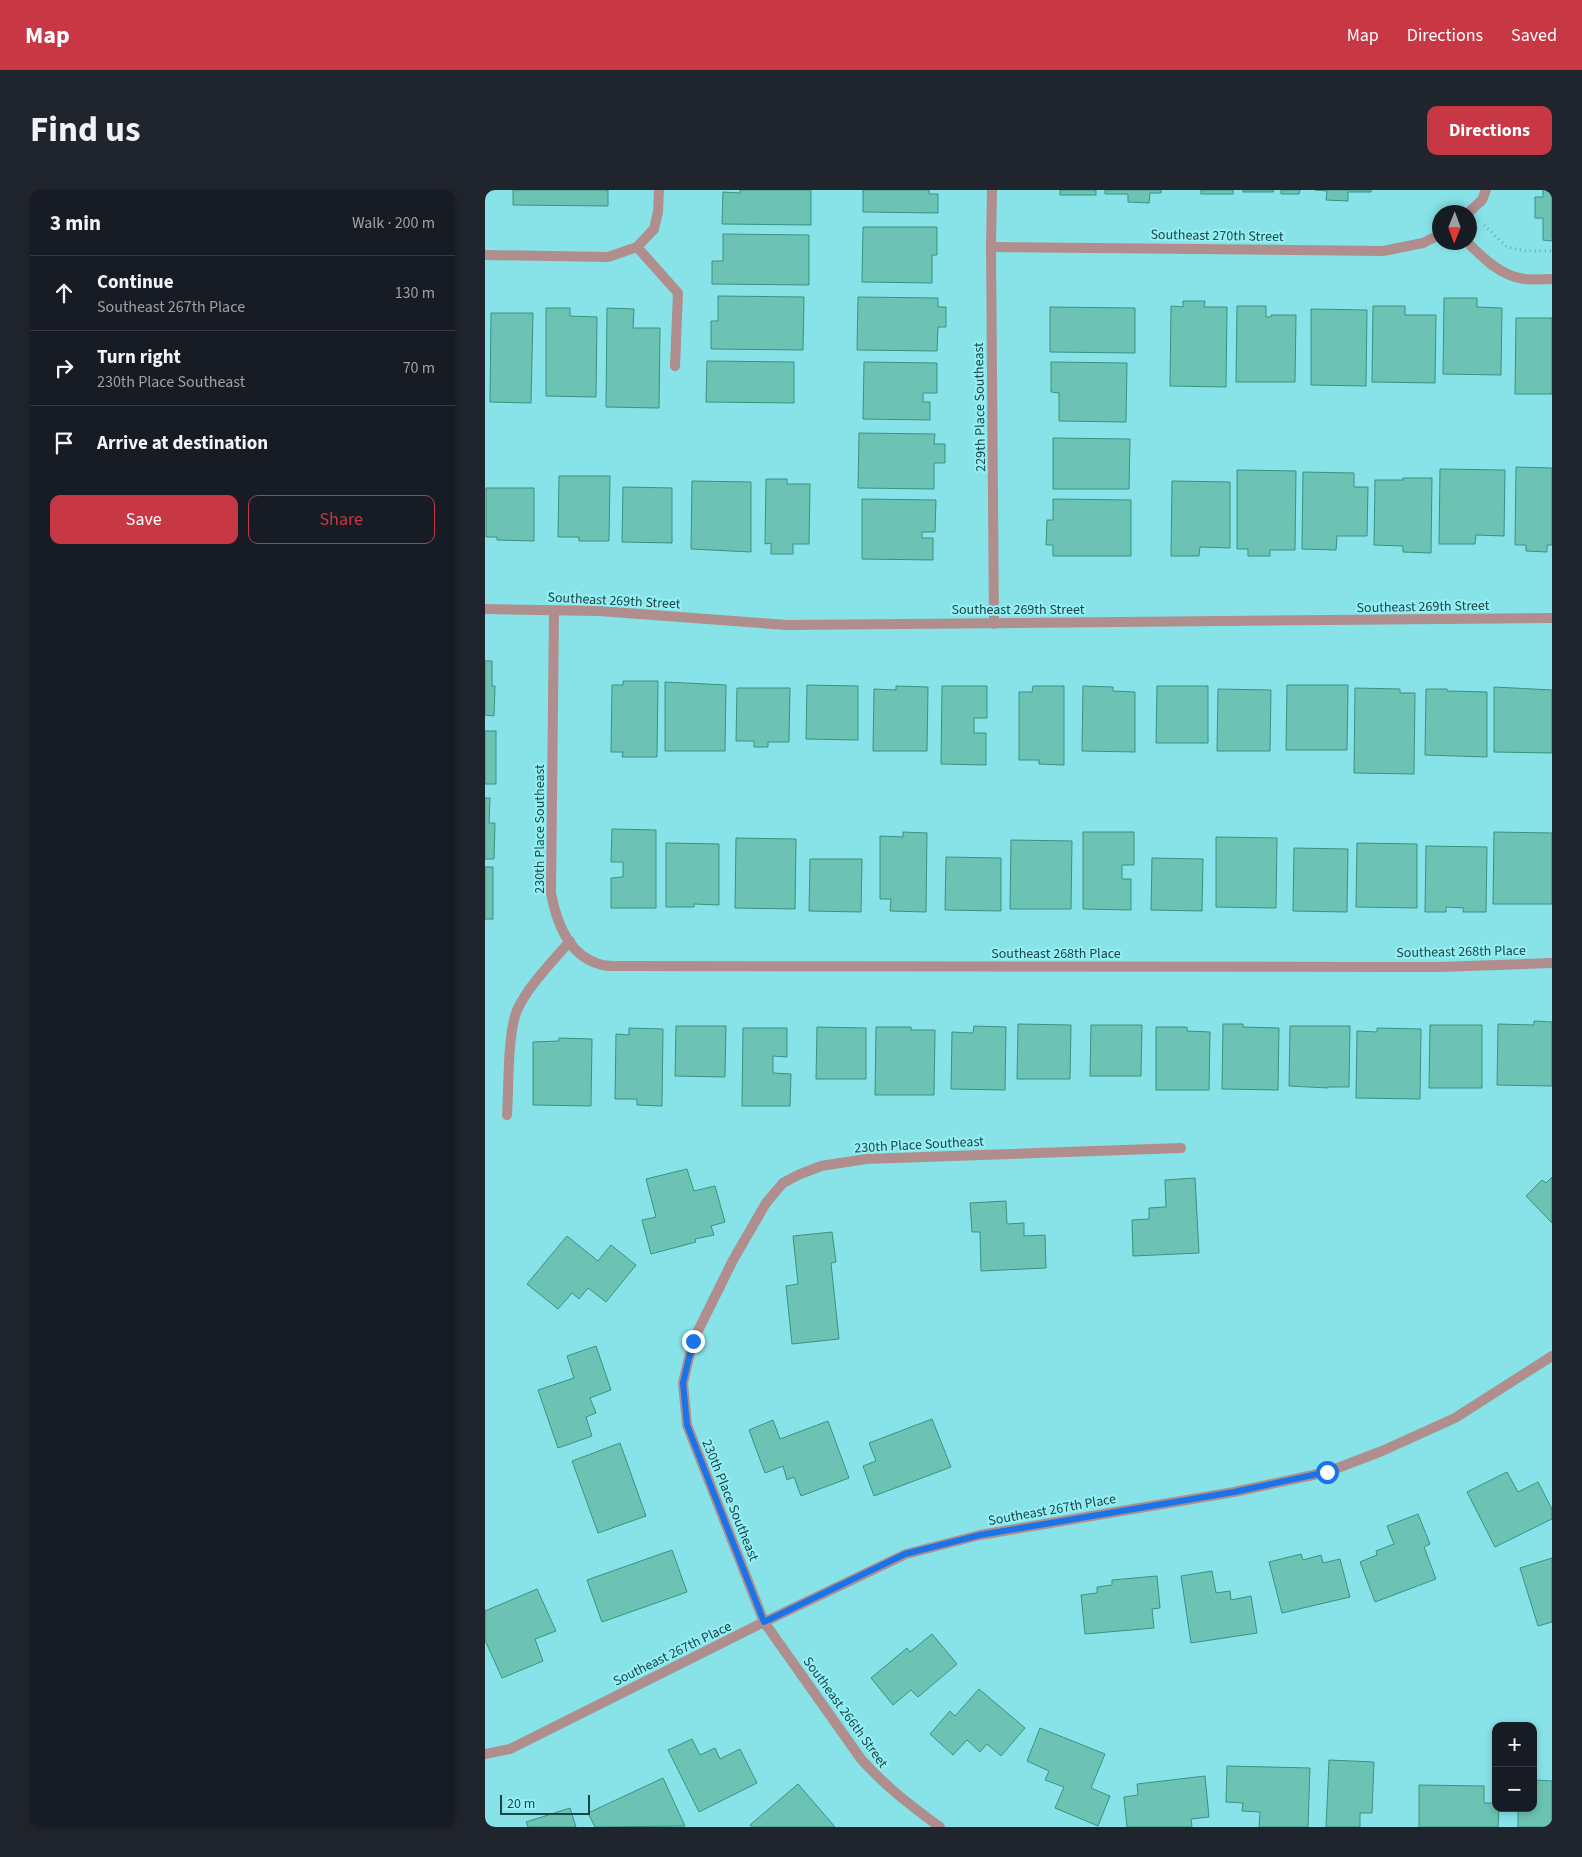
<!DOCTYPE html>
<html lang="en">
<head>
<meta charset="utf-8">
<style>
  :root { --surface:#171b24; --page:#20242c; --text:#f1f3f6; --muted:#9ea1a6; --line:#363941; --accent:#c73744 }
  body { margin:0; font-family:"Source Sans 3",sans-serif; background:var(--page); color:var(--text) }
  .controls { position:absolute; right:15px; bottom:15px; display:grid; overflow:hidden; border-radius:10px; box-shadow:0 2px 8px #0003 }
  .controls button { width:45px; height:45px; display:grid; place-items:center; padding:0; border:0; border-bottom:1px solid var(--line); background:var(--surface); color:var(--text); font:25px sans-serif }
  .compass { position:absolute; left:947px; top:15px; width:45px; height:45px; border-radius:50%; background:var(--surface); box-shadow:0 2px 8px #0003; rotate:181deg }
  .scale { position:absolute; left:15px; bottom:12px; width:90px; box-sizing:border-box; padding-left:5px; border:2px solid #1d4446; border-top:0; font-size:14px; line-height:18px; white-space:nowrap; color:#1d4446; -webkit-text-stroke:4px #94f0f5; paint-order:stroke }
  .stop { position:absolute; width:15px; height:15px; margin:-11px; border:4px solid #1a73e8; border-radius:50%; background:#fff }
  .stop.end { background:#1a73e8; border-color:#fff; box-shadow:0 1px 5px #0008 }
  .list { margin:0; padding:0; list-style:none }
  h2 { display:flex; justify-content:space-between; align-items:center; height:65px; margin:0; padding:0 20px; font-size:21px }
  h2 small { font-size:16px; font-weight:400; color:var(--muted) }
  .list li { display:grid; grid-template-columns:32px 1fr auto; gap:15px; align-items:center; box-sizing:border-box; height:75px; padding:0 20px; border-top:1px solid var(--line) }
  .list b { display:block; font-size:19px; white-space:nowrap }
  .list p { margin:0; font-size:16px; white-space:nowrap; color:var(--muted) }
  .list em { font-size:16px; font-style:normal; color:var(--muted) }
  .actions { display:flex; gap:10px; padding:15px 20px }
  .actions a { flex:1; padding:11px 0; border:1px solid var(--accent); border-radius:10px; text-align:center; font-size:18px; color:var(--accent) }
  .actions .main { background:var(--accent); color:#fff }
  .icon { flex:none; width:28px; height:28px; fill:none; stroke:currentColor; stroke-width:2; stroke-linecap:round; stroke-linejoin:round }
  .map { position:relative; flex:none; width:1067px; height:1637px; overflow:hidden; border-radius:10px }
  header { display:flex; align-items:center; gap:30px; box-sizing:border-box; height:70px; padding:0 25px; background:var(--accent); color:#fff }
  header strong { font-size:24px }
  nav { display:flex; gap:28px; margin-inline-start:auto; font-size:18px }
  .intro { display:flex; align-items:center; justify-content:space-between; box-sizing:border-box; height:120px; padding:0 30px }
  h1 { margin:0; font-size:35px }
  .button { padding:12px 22px; border-radius:10px; background:var(--accent); color:#fff; font-size:18px; font-weight:700 }
  main { display:flex; gap:30px; padding:0 30px }
  aside { flex:1; background:var(--surface); border-radius:10px; box-shadow:0 2px 8px #0003 }
  .map>svg:first-child { display:block }
</style>
</head>
<body>
<header>
<strong>Map</strong>
<nav><a>Map</a><a>Directions</a><a>Saved</a></nav>
</header>
<div class="intro"><h1>Find us</h1><a class="button">Directions</a></div>
<main>
<aside>
<h2>3 min<small>Walk · 200 m</small></h2>
<ul class="list">
<li><svg class="icon" aria-label="ahead" viewBox="0 0 24 24"><path d="M12 20V5M6 11l6-6 6 6"/></svg><div><b>Continue</b><p>Southeast 267th Place</p></div><em>130 m</em></li>
<li><svg class="icon" aria-label="right" viewBox="0 0 24 24"><path d="M7 20v-9h11M14 6l5 5-5 5"/></svg><div><b>Turn right</b><p>230th Place Southeast</p></div><em>70 m</em></li>
<li><svg class="icon" aria-label="arrive" viewBox="0 0 24 24"><path d="M6 21V4h12l-3 4 3 4H6"/></svg><div><b>Arrive at destination</b></div></li>
</ul>
<div class="actions"><a class="main">Save</a><a>Share</a></div>
</aside>
<div class="map">
<svg width="1067" height="1637" viewBox="0 0 1067 1637">
  <rect width="100%" height="100%" fill="#87e3e8"/>
  <!-- building -->
  <g fill="#6cc3b3" stroke="#389283">
    <path d="M28,0H123V16L28,15Z"/>
    <path d="M255,0H326V35L237,34L238,2L255,3Z"/>
    <path d="M378,0H444V4H453V23L378,22Z"/>
    <rect x="575" y="0" width="36" height="5"/>
    <path d="M620,0H676V3H665L664,13L643,12V4H620Z"/>
    <rect x="716" y="0" width="32" height="4"/>
    <path d="M758,0H789L788,2H758Z"/>
    <path d="M796,0H815L814,4H796Z"/>
    <path d="M830,0H886V2H863V11L841,10L842,1Z"/>
    <path d="M1058,0H1067V51L1058,50V28H1050V7H1058Z"/>
    <path d="M378,37H452V65H447V93L377,92Z"/>
    <path d="M238,44L324,45V95L227,94V71H238Z"/>
    <path d="M233,106L319,107L318,160L226,159V131H233Z"/>
    <path d="M373,107L453,108V117H461V137H453L452,161L372,160Z"/>
    <path d="M959,108H992V117L1017,118L1016,185L958,184Z"/>
    <path d="M698,111H720L719,117H742L741,197L685,196L686,116L698,117Z"/>
    <path d="M752,116H781V127H786V125H811L810,192H751Z"/>
    <path d="M888,116H920V125H951L950,193L887,192Z"/>
    <path d="M565,117L650,118V163L565,162Z"/>
    <path d="M61,118H85V126L112,127L111,207L61,206Z"/>
    <path d="M122,118L149,119L148,138H175L174,218L121,217Z"/>
    <path d="M826,119L882,120L881,196L826,195Z"/>
    <path d="M6,123H48L46,213L5,212Z"/>
    <path d="M1031,128H1067V204H1030Z"/>
    <path d="M222,171L309,172V213L221,212Z"/>
    <path d="M379,172L452,173V203H438V212H445V230L378,229Z"/>
    <path d="M566,172L642,173L641,232L574,231V203L566,202Z"/>
    <path d="M374,243L450,244L449,254H460V273H449V299L373,298Z"/>
    <path d="M568,248L645,249L644,299H568Z"/>
    <path d="M1031,277L1067,278V355H1062V362L1041,361V355H1030Z"/>
    <path d="M955,279L1020,280L1019,346L991,345L990,354H954Z"/>
    <path d="M752,280L811,281L810,360H785V366H763V359H752Z"/>
    <path d="M818,282L869,283V297H883L882,346H852L851,360L817,359Z"/>
    <path d="M74,286H125L124,351H94V347H73Z"/>
    <path d="M918,288H947L946,363L918,362V356L889,355L890,290H918Z"/>
    <path d="M281,289H302V294H325L324,354H308V364H286V353L280,354Z"/>
    <path d="M207,291L266,292V362L206,359Z"/>
    <path d="M687,291L745,292V358L715,357L714,366H686Z"/>
    <path d="M138,297L187,298V353L137,352Z"/>
    <path d="M1,298H49V351L12,350V347H1Z"/>
    <path d="M377,309L451,310L450,342H437V348H448V370L377,369Z"/>
    <path d="M568,309L646,310V366H568V355H561L562,330H568Z"/>
    <path d="M0,471H7V496H10L9,526L0,525Z"/>
    <path d="M138,491H173L172,567H137L138,562H126L127,495H138Z"/>
    <path d="M180,492L241,495L240,561H180Z"/>
    <path d="M322,495L373,496V550L321,549Z"/>
    <path d="M802,495H863L862,560H801Z"/>
    <path d="M411,496L443,497L442,561H388L389,499L411,500Z"/>
    <path d="M457,496H502V528H489V543H501V575L456,574Z"/>
    <path d="M548,496H579V575L554,574V570H534V502H547Z"/>
    <path d="M598,496L628,497V501L650,502V562L597,561Z"/>
    <path d="M672,496H723V553H671Z"/>
    <path d="M1009,497L1067,500V563L1009,562Z"/>
    <path d="M252,498H305L304,552H283V557H269V551H251Z"/>
    <path d="M870,498L915,499V503H930L929,584L869,583Z"/>
    <path d="M733,499L786,500L785,561H732Z"/>
    <path d="M941,499H962V501L1002,502V567L940,565Z"/>
    <rect x="0" y="541" width="11" height="53"/>
    <path d="M0,608H5L4,633H10L9,669H0Z"/>
    <path d="M127,639L171,640V718H126V688L138,687V672H126Z"/>
    <path d="M418,642L442,643L441,722L405,721L406,709H395V646L418,647Z"/>
    <path d="M598,642H649V675H637V689H646V720L598,719Z"/>
    <path d="M1009,642L1067,643V714H1008Z"/>
    <path d="M731,647L792,648L791,718L731,717Z"/>
    <path d="M251,648L311,649L310,719L250,718Z"/>
    <path d="M526,650L587,651L586,719H525Z"/>
    <path d="M181,653L234,654V715L209,714V717H181Z"/>
    <path d="M872,653L932,654V718L871,717Z"/>
    <path d="M941,656L1002,657L1001,722H978L979,718L961,717V722H940Z"/>
    <path d="M809,658L863,659L862,722L808,721Z"/>
    <path d="M461,667L516,668V721L460,720Z"/>
    <path d="M667,668L718,669L717,721L666,720Z"/>
    <path d="M325,669H377L376,722L324,721Z"/>
    <rect x="0" y="677" width="8" height="52"/>
    <path d="M1049,831L1067,832V896L1012,895L1013,834L1049,835Z"/>
    <path d="M533,834L586,835L585,889H532Z"/>
    <path d="M738,834H758V837L794,838L793,900L737,899Z"/>
    <path d="M606,835H657L656,886H605Z"/>
    <path d="M945,835H997V898H944Z"/>
    <path d="M191,836H241L240,887L190,886Z"/>
    <path d="M489,836L521,837L520,900L466,899L467,842L488,843Z"/>
    <path d="M805,836H865L864,897H843V898L804,896Z"/>
    <path d="M332,837L381,838V889H331Z"/>
    <path d="M391,837H426V840H450L449,905H390Z"/>
    <path d="M671,837H702V841L725,842L724,900H671Z"/>
    <path d="M144,838L178,839L177,916L152,915V909H130L131,844L144,845Z"/>
    <path d="M258,838H302V867L288,866V883L306,884L305,916H257Z"/>
    <path d="M892,838L936,839L935,909L871,908L872,841L892,842Z"/>
    <path d="M74,848L107,849L106,916L48,915V852L74,851Z"/>
    <path d="M202,979L209,1001L230,996L240,1032L226,1036L229,1045L210,1049L211,1052L166,1064L157,1030L171,1027L161,989Z"/>
    <path d="M1067,987V1033L1041,1006L1057,990L1061,993Z"/>
    <path d="M710,988L714,1063L648,1066L647,1030L664,1029V1018L681,1017L680,990Z"/>
    <path d="M521,1011L522,1034L539,1033V1046L560,1045L561,1078L496,1081L495,1042H487L485,1013Z"/>
    <path d="M347,1042L351,1072L346,1073L354,1149L307,1154L301,1096L313,1094L308,1046Z"/>
    <path d="M82,1046L113,1071L126,1055L151,1075L121,1112L103,1098L94,1109L87,1103L73,1119L42,1094Z"/>
    <path d="M111,1156L126,1200L105,1208L111,1223L101,1227L107,1246L73,1258L53,1200L89,1188L82,1166Z"/>
    <path d="M447,1229L466,1277L389,1306L378,1276L391,1271L384,1253Z"/>
    <path d="M288,1230L295,1249L343,1231L364,1288L316,1306L309,1287L302,1290L298,1276L280,1283L264,1240Z"/>
    <path d="M135,1253L161,1326L113,1343L87,1271Z"/>
    <path d="M1022,1282L1033,1302L1053,1292L1067,1319V1329L1010,1357L982,1302Z"/>
    <path d="M933,1324L945,1354L939,1357L951,1389L890,1412L875,1372L892,1365L891,1361L909,1354L902,1336Z"/>
    <path d="M187,1360L202,1402L117,1432L102,1390Z"/>
    <path d="M816,1364L818,1370L836,1365L838,1373L855,1369L865,1407L797,1423L784,1372Z"/>
    <path d="M1067,1368V1432L1053,1436L1035,1378Z"/>
    <path d="M727,1381L731,1403L745,1401L746,1410L766,1406L772,1443L706,1453L696,1386Z"/>
    <path d="M672,1386L675,1418L667,1419L669,1438L600,1444L596,1405L612,1403V1397L627,1395V1390Z"/>
    <path d="M52,1399L71,1441L50,1449L58,1471L17,1488L0,1450V1421Z"/>
    <path d="M447,1444L472,1474L433,1507L426,1500L408,1515L386,1488L422,1458L425,1462Z"/>
    <path d="M494,1499L540,1538L516,1566L502,1554L495,1562L482,1550L468,1565L445,1544L465,1521L470,1526Z"/>
    <path d="M555,1538L620,1564L606,1598L625,1606L613,1636L570,1618L579,1597L560,1590L564,1581L542,1571Z"/>
    <path d="M207,1549L215,1565L230,1558L235,1569L255,1559L272,1593L214,1622L183,1560Z"/>
    <path d="M844,1570L889,1572L887,1623H875V1637H841Z"/>
    <path d="M742,1576L825,1578L823,1637H774L775,1622L757,1621L758,1613L741,1612Z"/>
    <path d="M720,1586L724,1627L706,1629L707,1637H642L639,1607L653,1605L652,1594Z"/>
    <path d="M178,1588L200,1636L110,1637L103,1623Z"/>
    <path d="M1048,1590L1067,1591V1637H1033V1618H1048Z"/>
    <path d="M313,1594L350,1637H267L265,1635Z"/>
    <path d="M934,1595L999,1596V1613H1011V1618H1014L1013,1637H934Z"/>
    <path d="M85,1618L91,1637H43L41,1632Z"/>
  </g>
  <g fill="none" stroke-linecap="round" stroke-linejoin="round">
    <!-- path -->
    <path stroke="#64aeb2" stroke-width="3" stroke-dasharray="1 4" stroke-linecap="butt" d="M999,35L1022,57L1041,61H1067"/>
    <!-- service -->
    <g stroke="#af8e8d" stroke-width="10">
      <path d="M982,52C998,68 1016,86 1039,89C1048,90 1058,89 1067,89"/>
      <path d="M152,57L193,103L190,176"/>
      <path d="M22,925C24,898 22,841 33,818C45,794 67,772 85,751"/>
    </g>
    <!-- minor -->
    <g stroke="#af8e8d" stroke-width="10">
      <path d="M507,0L506,57L509,434"/>
      <path d="M984,22L997,10L1001,0"/>
      <path d="M506,57L898,61L938,53L954,45"/>
      <path d="M0,65L123,67L152,57L169,39L173,22L174,0"/>
      <path d="M0,419L114,421L302,435L1067,428"/>
      <path d="M69,421L66,703C71,730 83,765 114,774C119,776 124,776 129,776L954,777L1067,773"/>
      <path d="M0,1564L25,1559L279,1432L421,1364L495,1345L749,1302L842,1282L897,1261L970,1228L1067,1166"/>
      <path d="M455,1637C426,1616 400,1596 376,1569L279,1432L202,1235L198,1193L208,1151L248,1070L281,1013L298,993L313,985L336,976L381,969L696,958"/>
    </g>
  </g>
  <g fill="none" stroke-linecap="round" stroke-linejoin="round">
    <!-- route -->
    <path stroke="#1a73e8" stroke-width="6" d="M208,1151L198,1193L202,1235L279,1432L420,1364L495,1345L749,1302L842,1282"/>
  </g>
  <g text-anchor="middle" stroke-width="4" stroke-linejoin="round" paint-order="stroke">
    <!-- street labels -->
    <g font-size="14" fill="#1d4446" stroke="#94f0f5">
      <text transform="translate(732 45) rotate(1)" y="5">Southeast 270th Street</text>
      <text transform="translate(494 217) rotate(-91)" y="5">229th Place Southeast</text>
      <text transform="translate(129 410) rotate(3)" y="5">Southeast 269th Street</text>
      <text transform="translate(938 416) rotate(-1)" y="5">Southeast 269th Street</text>
      <text x="533" y="424">Southeast 269th Street</text>
      <text transform="translate(54 639) rotate(-90)" y="5">230th Place Southeast</text>
      <text transform="translate(976 761) rotate(-1)" y="5">Southeast 268th Place</text>
      <text x="571" y="768">Southeast 268th Place</text>
      <text transform="translate(434 954) rotate(-3)" y="5">230th Place Southeast</text>
      <text transform="translate(246 1310) rotate(68)" y="5">230th Place Southeast</text>
      <text transform="translate(567 1319) rotate(-10)" y="5">Southeast 267th Place</text>
      <text transform="translate(187 1463) rotate(-26)" y="5">Southeast 267th Place</text>
      <text transform="translate(361 1522) rotate(54)" y="5">Southeast 266th Street</text>
    </g>
  </g>
</svg>
<div class="controls">
<button>+</button>
<button>−</button>
</div>
<svg class="compass" viewBox="-18 -18 36 36"><path d="M0-13l5 13h-10z" fill="#e53935"/><path d="M0 13l5-13h-10z" fill="#9ea1a6"/></svg>
<div class="scale">20 m</div>
<div class="stop" style="left:842px;top:1282px"></div>
<div class="stop end" style="left:208px;top:1151px"></div>
</div>
</main>
</body>
</html>
